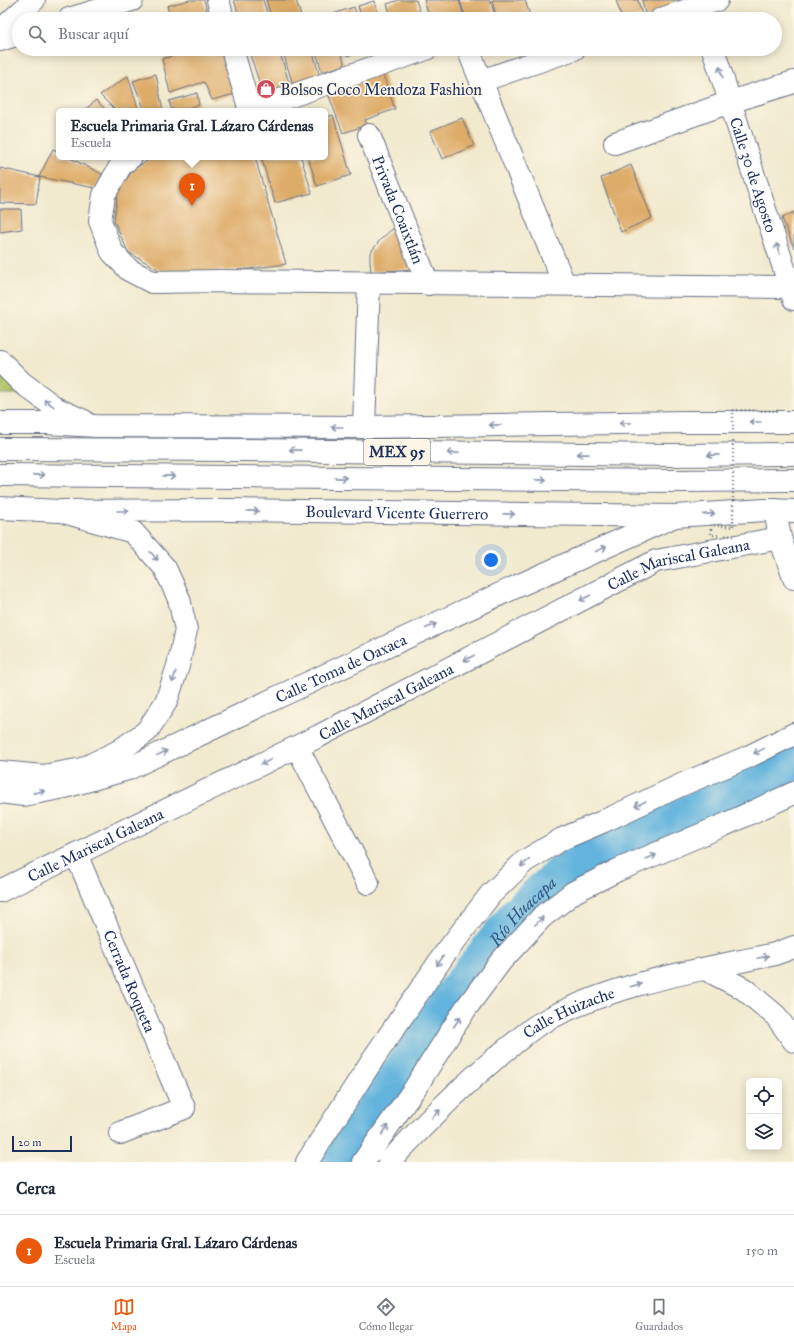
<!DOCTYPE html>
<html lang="es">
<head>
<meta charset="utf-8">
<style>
  :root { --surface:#fff; --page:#f6f6f7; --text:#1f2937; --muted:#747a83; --line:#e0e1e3; --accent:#ea580c }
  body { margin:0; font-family:"IM FELL Great Primer",serif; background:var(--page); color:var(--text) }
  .controls { position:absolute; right:12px; bottom:12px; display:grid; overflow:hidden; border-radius:6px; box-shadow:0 2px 10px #0003 }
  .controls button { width:36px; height:36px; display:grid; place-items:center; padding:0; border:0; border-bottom:1px solid var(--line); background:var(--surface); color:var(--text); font:20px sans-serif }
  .scale { position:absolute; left:12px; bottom:10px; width:60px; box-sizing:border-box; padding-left:4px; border:2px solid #1b2f5e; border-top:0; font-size:11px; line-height:14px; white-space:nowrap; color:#1b2f5e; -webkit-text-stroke:3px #fcf5e5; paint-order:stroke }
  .you { position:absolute; left:491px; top:560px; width:14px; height:14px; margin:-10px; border:3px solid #fff; border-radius:50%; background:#1a73e8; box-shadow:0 0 0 6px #1a73e833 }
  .badge { display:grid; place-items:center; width:26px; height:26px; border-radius:50%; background:var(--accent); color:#fff; font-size:13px; font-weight:700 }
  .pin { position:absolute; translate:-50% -33px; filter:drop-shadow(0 1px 2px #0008) }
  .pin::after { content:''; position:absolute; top:21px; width:14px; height:12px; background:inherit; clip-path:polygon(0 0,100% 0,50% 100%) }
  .popup { position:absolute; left:56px; top:108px; width:272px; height:52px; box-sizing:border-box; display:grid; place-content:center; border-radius:6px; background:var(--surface); filter:drop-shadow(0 1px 3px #0005); font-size:13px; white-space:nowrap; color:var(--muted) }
  .popup b { font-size:15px; color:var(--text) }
  .popup::after { content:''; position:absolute; left:50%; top:100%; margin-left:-8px; border:8px solid transparent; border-top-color:var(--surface) }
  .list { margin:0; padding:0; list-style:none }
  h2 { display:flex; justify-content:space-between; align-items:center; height:52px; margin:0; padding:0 16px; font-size:17px }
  h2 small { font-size:13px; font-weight:400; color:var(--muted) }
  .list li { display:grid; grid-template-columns:26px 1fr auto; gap:12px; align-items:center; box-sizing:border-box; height:72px; padding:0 16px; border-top:1px solid var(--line) }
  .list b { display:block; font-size:15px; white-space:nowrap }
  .list p { margin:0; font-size:13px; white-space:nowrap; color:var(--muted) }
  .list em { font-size:13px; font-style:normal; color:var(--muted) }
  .icon { flex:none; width:22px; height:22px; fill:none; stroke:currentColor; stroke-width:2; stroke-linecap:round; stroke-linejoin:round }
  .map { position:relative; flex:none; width:794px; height:1162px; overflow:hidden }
  .search { position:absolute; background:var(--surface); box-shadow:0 2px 10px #0003; left:12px; right:12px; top:12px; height:44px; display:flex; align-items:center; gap:10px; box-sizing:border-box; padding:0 14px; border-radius:22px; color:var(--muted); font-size:15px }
  .sheet { height:124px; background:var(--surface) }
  nav { display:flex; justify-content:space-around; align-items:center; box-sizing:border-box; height:56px; border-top:1px solid var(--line); background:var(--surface); font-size:11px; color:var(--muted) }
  nav a { display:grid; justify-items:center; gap:2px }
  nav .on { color:var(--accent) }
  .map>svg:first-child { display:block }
</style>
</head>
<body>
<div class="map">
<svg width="794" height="1162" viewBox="0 0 794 1162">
  <defs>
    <pattern id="garden-dots" width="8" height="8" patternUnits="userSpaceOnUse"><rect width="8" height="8" fill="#b5c76a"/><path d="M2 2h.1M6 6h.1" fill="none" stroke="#9bab5e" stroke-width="1.8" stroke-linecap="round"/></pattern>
  </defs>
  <rect width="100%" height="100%" fill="#fcf5e5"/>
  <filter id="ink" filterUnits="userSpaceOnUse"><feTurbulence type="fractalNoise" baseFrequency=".025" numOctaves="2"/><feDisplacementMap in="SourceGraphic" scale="8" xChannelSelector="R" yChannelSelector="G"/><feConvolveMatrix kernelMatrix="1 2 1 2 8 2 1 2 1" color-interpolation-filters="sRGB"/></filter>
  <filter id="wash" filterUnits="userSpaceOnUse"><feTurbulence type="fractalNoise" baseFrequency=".012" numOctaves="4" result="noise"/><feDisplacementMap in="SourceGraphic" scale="16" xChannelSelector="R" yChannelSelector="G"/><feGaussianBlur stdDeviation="0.9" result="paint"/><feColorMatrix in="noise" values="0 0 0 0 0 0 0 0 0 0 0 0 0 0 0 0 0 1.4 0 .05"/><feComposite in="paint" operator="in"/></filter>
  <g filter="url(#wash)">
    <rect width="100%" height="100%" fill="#f1eacf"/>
    <!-- garden -->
    <path fill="url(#garden-dots)" stroke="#687b64" d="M0,362L33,394H0Z"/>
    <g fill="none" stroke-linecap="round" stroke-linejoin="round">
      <!-- river -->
      <path stroke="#62b4dd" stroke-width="36" id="s1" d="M338,1162L446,1003L518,912L558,876L592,853L635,837L794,764"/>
    </g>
    <g id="blocks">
      <!-- building -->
      <g fill="#deac69">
        <path d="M189,0H204L209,19H171L167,6Z"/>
        <path d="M234,0H263L269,19H240Z"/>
        <path d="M266,0H296L302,19H272Z"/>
        <path d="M399,0H416L422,19H392L387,4Z"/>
        <path d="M424,0H459L465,19H430Z"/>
        <path d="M460,0H490L496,19H466Z"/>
        <path d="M492,0H525L531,19H497Z"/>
        <path d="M616,0H638L642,15L630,19H622Z"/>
        <path d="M642,0H685V3L646,18Z"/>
        <path d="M374,1L380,19H362L358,6Z"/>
        <path d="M354,7L358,19H335L333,14Z"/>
        <path d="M196,49H223L235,94L212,100L204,82L170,93L162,59Z"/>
        <path d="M256,49H279L290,86L263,94L249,51Z"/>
        <path d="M282,49H312L320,77L293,85Z"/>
        <path d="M315,49H340L345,65L322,72Z"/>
        <path d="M345,49H369L347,56Z"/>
        <path d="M382,72L395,109L365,120L367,125L343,133L327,91Z"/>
        <path d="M156,74L163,111H145L133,81Z"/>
        <path d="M128,76L139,111H116L100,95Z"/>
        <path d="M197,93L199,105L177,111H172L169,101Z"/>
        <path d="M96,100L107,111H84Z"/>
        <path d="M333,115L351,175L317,186L308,157H325V118Z"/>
        <path d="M462,118L474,146L442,159L430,131Z"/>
        <path d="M53,149L59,152V157H68L102,174L95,188L39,177Z"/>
        <path d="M153,157H255L286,264L241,270L199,272L161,271L128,252L114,221L118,191L133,170Z"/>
        <path d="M261,157H301L312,193L275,203Z"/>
        <path d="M631,165L652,218L621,232L601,178Z"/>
        <path d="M0,168L40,177L36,204L0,203Z"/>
        <path d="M0,209H21L22,229L0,232Z"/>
        <path d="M794,212V248L782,218Z"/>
        <path d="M398,228L414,269L371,272L370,262V253L381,239L391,230Z"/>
      </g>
    </g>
  </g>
  <g filter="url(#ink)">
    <use href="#blocks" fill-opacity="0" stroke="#667086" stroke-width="1"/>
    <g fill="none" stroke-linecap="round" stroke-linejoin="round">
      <!-- minor casing -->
      <g stroke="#667086" stroke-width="24">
        <g id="minor">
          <path d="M218,0L223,19"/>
          <path d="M69,19L132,0"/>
          <path d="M661,19L717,0"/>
          <path d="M0,40L19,34"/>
          <path d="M232,49L250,111"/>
          <path d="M468,49L564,284"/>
          <path id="s2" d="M713,49L794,299"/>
          <path d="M481,81L574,49"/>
          <path d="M248,111L426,49"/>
          <path id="s3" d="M369,135L428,284"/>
          <path d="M615,143L730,102L794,82"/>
          <path d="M131,157L121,165L104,195L100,221L112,252L129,270L152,282L220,281L790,287"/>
          <path d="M364,427L369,283"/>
          <path d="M775,510L780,538L794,578"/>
          <path d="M297,747L368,883"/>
          <path d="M0,772L43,776L82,769L119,751L147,731L166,702L178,666L186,630L179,599L165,568L133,532L67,513"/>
          <path id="s4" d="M0,792L24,795L65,787L128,769L278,697L522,584L675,516"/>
          <path id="s5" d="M76,854L184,1108L120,1133"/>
          <path id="s6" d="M0,891L319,736L656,561L780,538"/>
          <path d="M705,969L744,989L776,1016L794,1041"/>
          <path id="s7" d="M389,1162C427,1121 467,1080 512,1045C521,1038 530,1029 541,1023C612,983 696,971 775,954L794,947"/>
        </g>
      </g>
      <!-- major casing -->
      <g stroke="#667086" stroke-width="24">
        <g id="major">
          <path d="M0,31L34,0"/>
          <path d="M0,361L21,382L57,409L84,421"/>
          <path d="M0,423H47L96,426L364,427L686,422H794"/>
          <path id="s8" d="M0,508L59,511L228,510L675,516L765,510L794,511"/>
          <path d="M307,1162L373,1059L444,955L490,895L525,861L562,839L602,822L681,785L750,756L794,734"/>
          <path d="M363,1162L415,1088L466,1008L501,961L542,917L574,892L618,870L724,825L794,793"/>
        </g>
      </g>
      <!-- highway casing -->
      <g stroke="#667086" stroke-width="24">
        <g id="highway">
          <path d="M0,449L247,450L669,455L794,454"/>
          <path d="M0,475L681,481L794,480"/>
        </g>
      </g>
      <!-- minor -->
      <use href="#minor" stroke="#fff" stroke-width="22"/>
      <!-- major -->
      <use href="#major" stroke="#fff" stroke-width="22"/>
      <!-- highway -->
      <use href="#highway" stroke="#fff" stroke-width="22"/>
      <!-- path-bridge -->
      <path stroke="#667086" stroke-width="2.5" stroke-dasharray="1 3" stroke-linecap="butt" d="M734,536L711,535V525L733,527V410L779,411"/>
    </g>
    <!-- one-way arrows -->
    <defs><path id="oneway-shaft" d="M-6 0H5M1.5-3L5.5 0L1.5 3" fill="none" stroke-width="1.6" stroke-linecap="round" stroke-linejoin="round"/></defs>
    <g stroke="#8d97ae">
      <use href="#oneway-shaft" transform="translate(721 72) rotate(-108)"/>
      <use href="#oneway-shaft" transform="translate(778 249) rotate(-108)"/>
      <use href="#oneway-shaft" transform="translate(49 403) rotate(-143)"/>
      <use href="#oneway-shaft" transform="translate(755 422) rotate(-180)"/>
      <use href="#oneway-shaft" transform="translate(625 423) rotate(179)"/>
      <use href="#oneway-shaft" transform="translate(495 425) rotate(179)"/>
      <use href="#oneway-shaft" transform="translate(337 427) rotate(-180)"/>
      <use href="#oneway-shaft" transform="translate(295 450) rotate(-179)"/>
      <use href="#oneway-shaft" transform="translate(453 453) rotate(-179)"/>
      <use href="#oneway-shaft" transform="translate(583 454) rotate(-179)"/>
      <use href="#oneway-shaft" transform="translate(713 455) rotate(179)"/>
      <use href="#oneway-shaft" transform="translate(39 475) rotate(1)"/>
      <use href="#oneway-shaft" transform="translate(169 476) rotate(1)"/>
      <use href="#oneway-shaft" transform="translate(341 478) rotate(1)"/>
      <use href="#oneway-shaft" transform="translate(541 480) rotate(1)"/>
      <use href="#oneway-shaft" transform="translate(123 511)"/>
      <use href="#oneway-shaft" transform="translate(253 511) rotate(1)"/>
      <use href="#oneway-shaft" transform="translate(509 514) rotate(1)"/>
      <use href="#oneway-shaft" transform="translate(709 514) rotate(-4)"/>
      <use href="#oneway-shaft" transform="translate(601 549) rotate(-24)"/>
      <use href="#oneway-shaft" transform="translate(154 556) rotate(48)"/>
      <use href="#oneway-shaft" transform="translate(585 598) rotate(153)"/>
      <use href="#oneway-shaft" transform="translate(431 626) rotate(-25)"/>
      <use href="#oneway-shaft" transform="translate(469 658) rotate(153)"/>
      <use href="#oneway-shaft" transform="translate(174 677) rotate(108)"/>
      <use href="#oneway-shaft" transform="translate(759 751) rotate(154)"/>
      <use href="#oneway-shaft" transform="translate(162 753) rotate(-26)"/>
      <use href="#oneway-shaft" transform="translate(266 762) rotate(154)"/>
      <use href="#oneway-shaft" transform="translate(39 792) rotate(-11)"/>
      <use href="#oneway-shaft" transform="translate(640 804) rotate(155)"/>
      <use href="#oneway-shaft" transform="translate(651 857) rotate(-23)"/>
      <use href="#oneway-shaft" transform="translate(525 863) rotate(141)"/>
      <use href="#oneway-shaft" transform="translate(539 921) rotate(-45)"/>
      <use href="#oneway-shaft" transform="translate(763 957) rotate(-12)"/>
      <use href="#oneway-shaft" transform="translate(440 961) rotate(124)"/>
      <use href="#oneway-shaft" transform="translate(636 985) rotate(-16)"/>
      <use href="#oneway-shaft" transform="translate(457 1022) rotate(-57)"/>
      <use href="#oneway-shaft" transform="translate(436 1114) rotate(-45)"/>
      <use href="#oneway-shaft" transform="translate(385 1130) rotate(-55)"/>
    </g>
  </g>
  <!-- icons -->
  <defs>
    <g id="shop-disc" transform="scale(1)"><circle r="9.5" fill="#d1495b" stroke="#fcf5e5"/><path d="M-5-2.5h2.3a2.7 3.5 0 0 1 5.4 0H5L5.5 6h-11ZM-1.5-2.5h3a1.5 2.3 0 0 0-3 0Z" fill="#fff"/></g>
  </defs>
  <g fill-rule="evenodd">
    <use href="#shop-disc" x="266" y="89"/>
  </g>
  <g text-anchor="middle" stroke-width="3.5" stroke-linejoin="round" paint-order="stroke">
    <!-- shield labels -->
    <rect fill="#fcf5e5" stroke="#5e6a86" stroke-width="1" x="364" y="439" width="66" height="26" rx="3"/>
    <g font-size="15" font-weight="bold" fill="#1b2f5e">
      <text x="397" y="457">MEX 95</text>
    </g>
    <!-- poi labels -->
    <g font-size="16" fill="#1b2f5e" stroke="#fcf5e5" text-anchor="start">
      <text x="280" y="95">Bolsos Coco Mendoza Fashion</text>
    </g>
    <!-- street labels -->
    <g font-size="16" fill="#1b2f5e" stroke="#fcf5e5">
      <text dy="6" stroke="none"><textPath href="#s2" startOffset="132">Calle 30 de Agosto</textPath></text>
      <text dy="6" stroke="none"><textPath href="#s3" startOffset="80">Privada Coaixtlán</textPath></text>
      <text dy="6" stroke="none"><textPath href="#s8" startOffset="397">Boulevard Vicente Guerrero</textPath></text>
      <text dy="6" stroke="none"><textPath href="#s6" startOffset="755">Calle Mariscal Galeana</textPath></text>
      <text dy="6" stroke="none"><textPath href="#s4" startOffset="367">Calle Toma de Oaxaca</textPath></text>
      <text dy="6" stroke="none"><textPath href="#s6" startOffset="430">Calle Mariscal Galeana</textPath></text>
      <text dy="6" stroke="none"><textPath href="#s6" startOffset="106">Calle Mariscal Galeana</textPath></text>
      <text dy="6" stroke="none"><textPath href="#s5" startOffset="138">Cerrada Roqueta</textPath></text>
      <text dy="6" stroke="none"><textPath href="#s7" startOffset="236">Calle Huizache</textPath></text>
    </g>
    <!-- water labels -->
    <g font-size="17" font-style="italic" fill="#305784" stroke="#fcf5e5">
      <text dy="6" stroke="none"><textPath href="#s1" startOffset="312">Río Huacapa</textPath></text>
    </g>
  </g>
</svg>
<div class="controls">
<button><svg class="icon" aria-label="locate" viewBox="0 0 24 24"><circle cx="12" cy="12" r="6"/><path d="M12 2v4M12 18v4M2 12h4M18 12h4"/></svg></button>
<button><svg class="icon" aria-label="layers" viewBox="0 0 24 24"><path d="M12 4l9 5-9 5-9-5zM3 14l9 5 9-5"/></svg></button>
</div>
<div class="scale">20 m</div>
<div class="you"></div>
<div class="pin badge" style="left:192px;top:206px">1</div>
<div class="popup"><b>Escuela Primaria Gral. Lázaro Cárdenas</b>Escuela</div>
<div class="search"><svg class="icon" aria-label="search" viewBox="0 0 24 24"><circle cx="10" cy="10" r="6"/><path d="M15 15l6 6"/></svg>Buscar aquí</div>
</div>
<section class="sheet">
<h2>Cerca<small></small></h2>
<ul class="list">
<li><span class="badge">1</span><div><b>Escuela Primaria Gral. Lázaro Cárdenas</b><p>Escuela</p></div><em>150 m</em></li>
</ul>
</section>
<nav>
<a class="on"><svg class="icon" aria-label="map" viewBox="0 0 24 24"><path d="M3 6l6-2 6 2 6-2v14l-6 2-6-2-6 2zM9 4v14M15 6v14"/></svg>Mapa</a>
<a><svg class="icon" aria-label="directions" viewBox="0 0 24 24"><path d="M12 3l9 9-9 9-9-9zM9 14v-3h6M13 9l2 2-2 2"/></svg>Cómo llegar</a>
<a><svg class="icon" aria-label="saved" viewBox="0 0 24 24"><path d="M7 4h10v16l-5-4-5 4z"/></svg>Guardados</a>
</nav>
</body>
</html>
